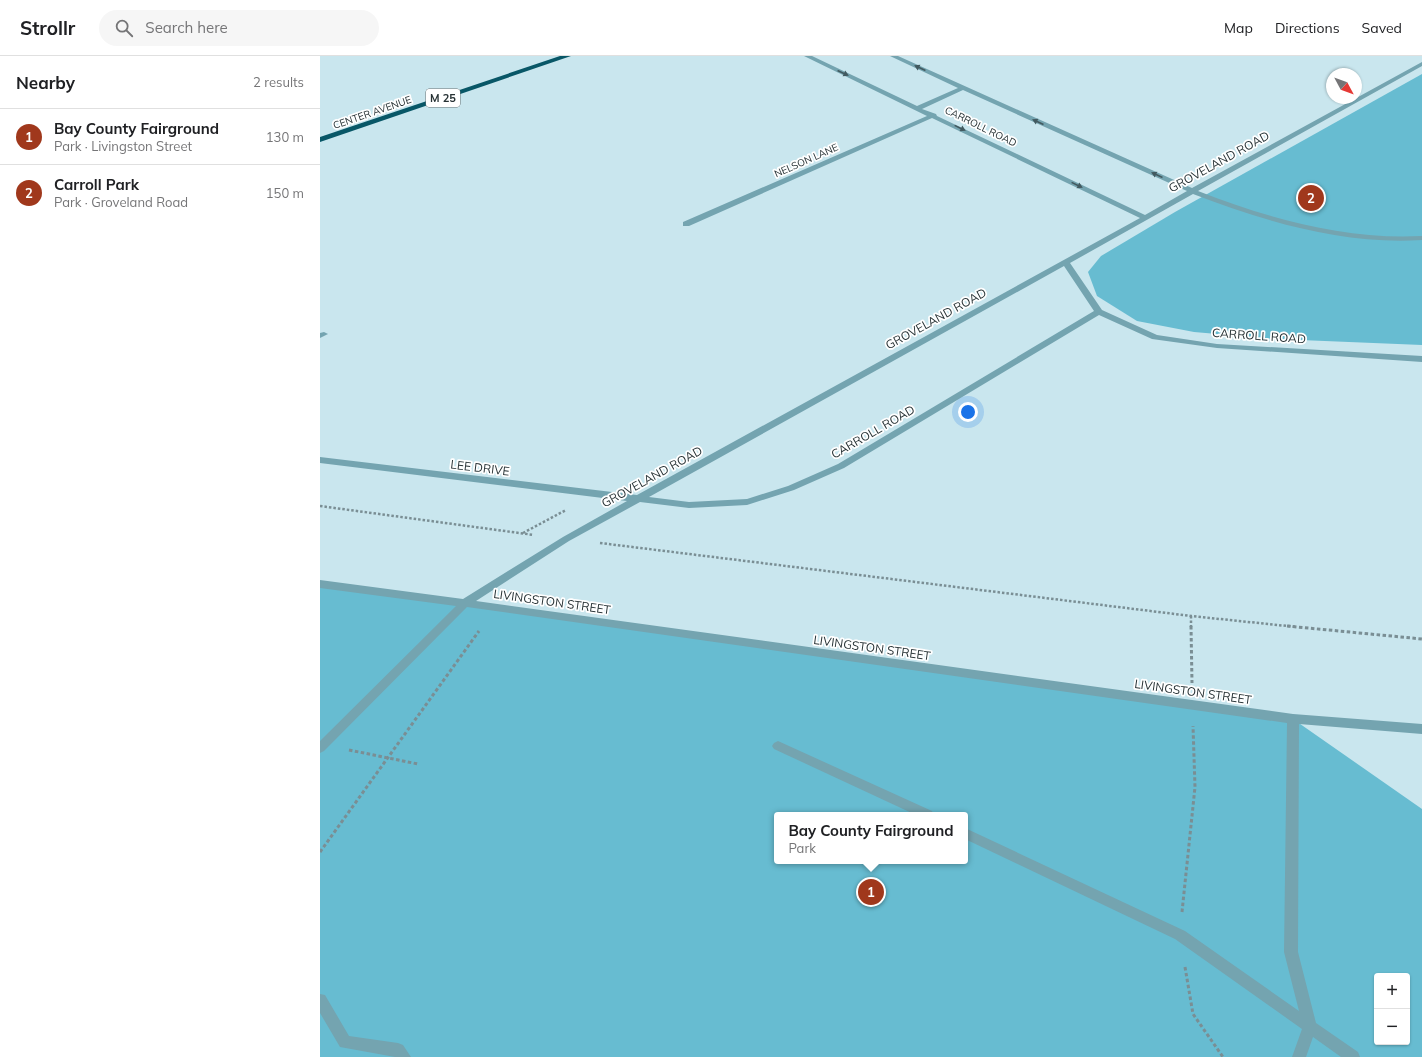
<!DOCTYPE html>
<html lang="en">
<head>
<meta charset="utf-8">
<style>
  :root { --surface:#fff; --page:#f6f6f6; --text:#202124; --muted:#757577; --line:#e0e0e0; --accent:#a0381c }
  body { margin:0; font-family:Mulish,sans-serif; background:var(--page); color:var(--text) }
  .controls { position:absolute; right:12px; bottom:12px; display:grid; overflow:hidden; border-radius:4px; box-shadow:0 1px 3px #0004 }
  .controls button { width:36px; height:36px; display:grid; place-items:center; padding:0; border:0; border-bottom:1px solid var(--line); background:var(--surface); color:var(--text); font:20px sans-serif }
  .compass { position:absolute; left:1006px; top:12px; width:36px; height:36px; border-radius:50%; background:var(--surface); box-shadow:0 1px 3px #0004; rotate:131deg }
  .you { position:absolute; left:648px; top:356px; width:14px; height:14px; margin:-10px; border:3px solid #fff; border-radius:50%; background:#1a73e8; box-shadow:0 0 0 6px #1a73e833 }
  .badge { display:grid; place-items:center; width:26px; height:26px; border-radius:50%; background:var(--accent); color:#fff; font-size:13px; font-weight:700 }
  .pin { position:absolute; translate:-50% -50%; border:2px solid #fff; box-shadow:0 1px 4px #0006 }
  .popup { position:absolute; left:454px; top:756px; width:194px; height:52px; box-sizing:border-box; display:grid; place-content:center; border-radius:4px; background:var(--surface); filter:drop-shadow(0 1px 3px #0005); font-size:13px; white-space:nowrap; color:var(--muted) }
  .popup b { font-size:15px; color:var(--text) }
  .popup::after { content:''; position:absolute; left:50%; top:100%; margin-left:-8px; border:8px solid transparent; border-top-color:var(--surface) }
  .list { margin:0; padding:0; list-style:none }
  h2 { display:flex; justify-content:space-between; align-items:center; height:52px; margin:0; padding:0 16px; font-size:17px }
  h2 small { font-size:13px; font-weight:400; color:var(--muted) }
  .list li { display:grid; grid-template-columns:26px 1fr auto; gap:12px; align-items:center; box-sizing:border-box; height:56px; padding:0 16px; border-top:1px solid var(--line) }
  .list b { display:block; font-size:15px; white-space:nowrap }
  .list p { margin:0; font-size:13px; white-space:nowrap; color:var(--muted) }
  .list em { font-size:13px; font-style:normal; color:var(--muted) }
  .icon { flex:none; width:22px; height:22px; fill:none; stroke:currentColor; stroke-width:2; stroke-linecap:round; stroke-linejoin:round }
  .map { position:relative; flex:none; width:1102px; height:1001px; overflow:hidden }
  header { display:flex; align-items:center; gap:24px; box-sizing:border-box; height:56px; padding:0 20px; background:var(--surface); border-bottom:1px solid var(--line) }
  header strong { font-size:19px }
  nav { display:flex; gap:22px; margin-inline-start:auto; font-size:14px }
  .search { width:280px; height:36px; background:var(--page); display:flex; align-items:center; gap:10px; box-sizing:border-box; padding:0 14px; border-radius:22px; color:var(--muted); font-size:15px }
  main { display:flex }
  aside { flex:1; background:var(--surface) }
  .map>svg:first-child { display:block }
</style>
</head>
<body>
<header>
<strong>Strollr</strong>
<div class="search"><svg class="icon" aria-label="search" viewBox="0 0 24 24"><circle cx="10" cy="10" r="6"/><path d="M15 15l6 6"/></svg>Search here</div>
<nav><a>Map</a><a>Directions</a><a>Saved</a></nav>
</header>
<main>
<aside>
<h2>Nearby<small>2 results</small></h2>
<ul class="list">
<li><span class="badge">1</span><div><b>Bay County Fairground</b><p>Park · Livingston Street</p></div><em>130 m</em></li>
<li><span class="badge">2</span><div><b>Carroll Park</b><p>Park · Groveland Road</p></div><em>150 m</em></li>
</ul>
</aside>
<div class="map">
<svg width="1102" height="1001" viewBox="0 0 1102 1001">
  <rect width="100%" height="100%" fill="#c9e6ee"/>
  <!-- green -->
  <g fill="#67bcd1" fill-rule="evenodd">
    <path d="M1102,18V289L956,283L874,276L817,265L777,240L768,216L781,200L855,156Z"/>
    <path d="M0,529L973,663L1102,753V1001H0ZM457,759H645V805H457ZM1057,920H1087V986H1057Z"/>
  </g>
  <g fill="none" stroke-linecap="round" stroke-linejoin="round">
    <!-- path-far1 -->
    <g stroke="#7a8e94" stroke-width="2.5" stroke-dasharray="2.5 2" stroke-linecap="butt">
      <path d="M0,450L214,479"/>
      <path d="M203,477L246,454"/>
      <path d="M280,487L871,560L977,571"/>
      <path d="M871,560V571"/>
    </g>
    <!-- path -->
    <g stroke="#7a8e94" stroke-width="3" stroke-dasharray="3.5 2.5" stroke-linecap="butt">
      <path d="M871,570L872,627"/>
      <path d="M967,570L1102,583"/>
      <path d="M29,694L98,708"/>
      <path d="M0,796L159,575"/>
      <path d="M862,856L875,731L873,670"/>
      <path d="M865,911L873,958L903,1001"/>
    </g>
    <!-- minor -->
    <g fill="#74a4b0" fill-rule="evenodd">
      <path d="M484,0H492L597,50L638,32L570,0H578L872,132L1102,6V10L878,135C950,163 1025,184 1102,180V184C1023,189 946,166 873,138L750,207L782,254L837,279L897,288L1102,300V306L897,292L832,283L779,259L524,412L474,434L427,449L369,452L320,446L249,485L156,545L973,658L1102,668V678L979,668L978,896L996,967L1038,996L1040,1001H1021L993,981L986,1001H972L982,973L855,883L645,783V772L865,875L979,955L964,896L967,667L147,551L4,695L0,697V685L136,550L0,532V524L143,543L243,481L307,445L0,407V401L317,439L820,162L612,62L369,170H363V166L607,60ZM643,34L867,135L825,159L617,60L616,58L602,53ZM744,210L774,255L518,408L468,430L427,443L369,446L329,441Z"/>
      <path d="M4,276L8,278L0,282V277Z"/>
      <path d="M458,685L612,755L614,759H596L454,693L452,690L454,687Z"/>
      <path d="M0,938L5,939L29,980L78,987L83,989L91,1001H75L20,991L0,957Z"/>
    </g>
    <!-- highway -->
    <path fill="#085767" fill-rule="evenodd" d="M240,0H251L0,86V81Z"/>
  </g>
  <!-- one-way arrows -->
  <defs><path id="oneway-solid" d="M-6-.8H1V-3.2L6.5 0L1 3.2V.8H-6Z"/></defs>
  <g fill="#425a60">
    <use href="#oneway-solid" transform="translate(600 12) rotate(-155)"/>
    <use href="#oneway-solid" transform="translate(523 17) rotate(25)"/>
    <use href="#oneway-solid" transform="translate(718 66) rotate(-156)"/>
    <use href="#oneway-solid" transform="translate(640 72) rotate(26)"/>
    <use href="#oneway-solid" transform="translate(837 119) rotate(-156)"/>
    <use href="#oneway-solid" transform="translate(757 129) rotate(26)"/>
  </g>
  <g text-anchor="middle" stroke-width="3.5" stroke-linejoin="round" paint-order="stroke">
    <!-- far-street labels -->
    <g font-size="10" fill="#273235" stroke="#fff">
      <text transform="translate(52 56) rotate(-19)" y="4">CENTER AVENUE</text>
      <text transform="translate(661 70) rotate(26)" y="4">CARROLL ROAD</text>
      <text transform="translate(486 104) rotate(-24)" y="4">NELSON LANE</text>
    </g>
    <!-- shield labels -->
    <rect fill="#fff" stroke="#687072" stroke-width="1" x="106" y="33" width="34" height="18" rx="3"/>
    <g font-size="11" font-weight="bold" fill="#273235">
      <text x="123" y="46">M 25</text>
    </g>
    <!-- street labels -->
    <g font-size="12" fill="#273235" stroke="#fff">
      <text transform="translate(899 106) rotate(-29)" y="4">GROVELAND ROAD</text>
      <text transform="translate(616 263) rotate(-29)" y="4">GROVELAND ROAD</text>
      <text transform="translate(939 280) rotate(4)" y="4">CARROLL ROAD</text>
      <text transform="translate(553 376) rotate(-30)" y="4">CARROLL ROAD</text>
      <text transform="translate(160 412) rotate(7)" y="4">LEE DRIVE</text>
      <text transform="translate(332 421) rotate(-29)" y="4">GROVELAND ROAD</text>
      <text transform="translate(232 546) rotate(8)" y="4">LIVINGSTON STREET</text>
      <text transform="translate(552 592) rotate(8)" y="4">LIVINGSTON STREET</text>
      <text transform="translate(873 636) rotate(8)" y="4">LIVINGSTON STREET</text>
    </g>
  </g>
</svg>
<div class="controls">
<button>+</button>
<button>−</button>
</div>
<svg class="compass" viewBox="-18 -18 36 36"><path d="M0-13l5 13h-10z" fill="#e53935"/><path d="M0 13l5-13h-10z" fill="#757577"/></svg>
<div class="you"></div>
<div class="pin badge" style="left:551px;top:836px">1</div>
<div class="popup"><b>Bay County Fairground</b>Park</div>
<div class="pin badge" style="left:991px;top:142px">2</div>
</div>
</main>
</body>
</html>
